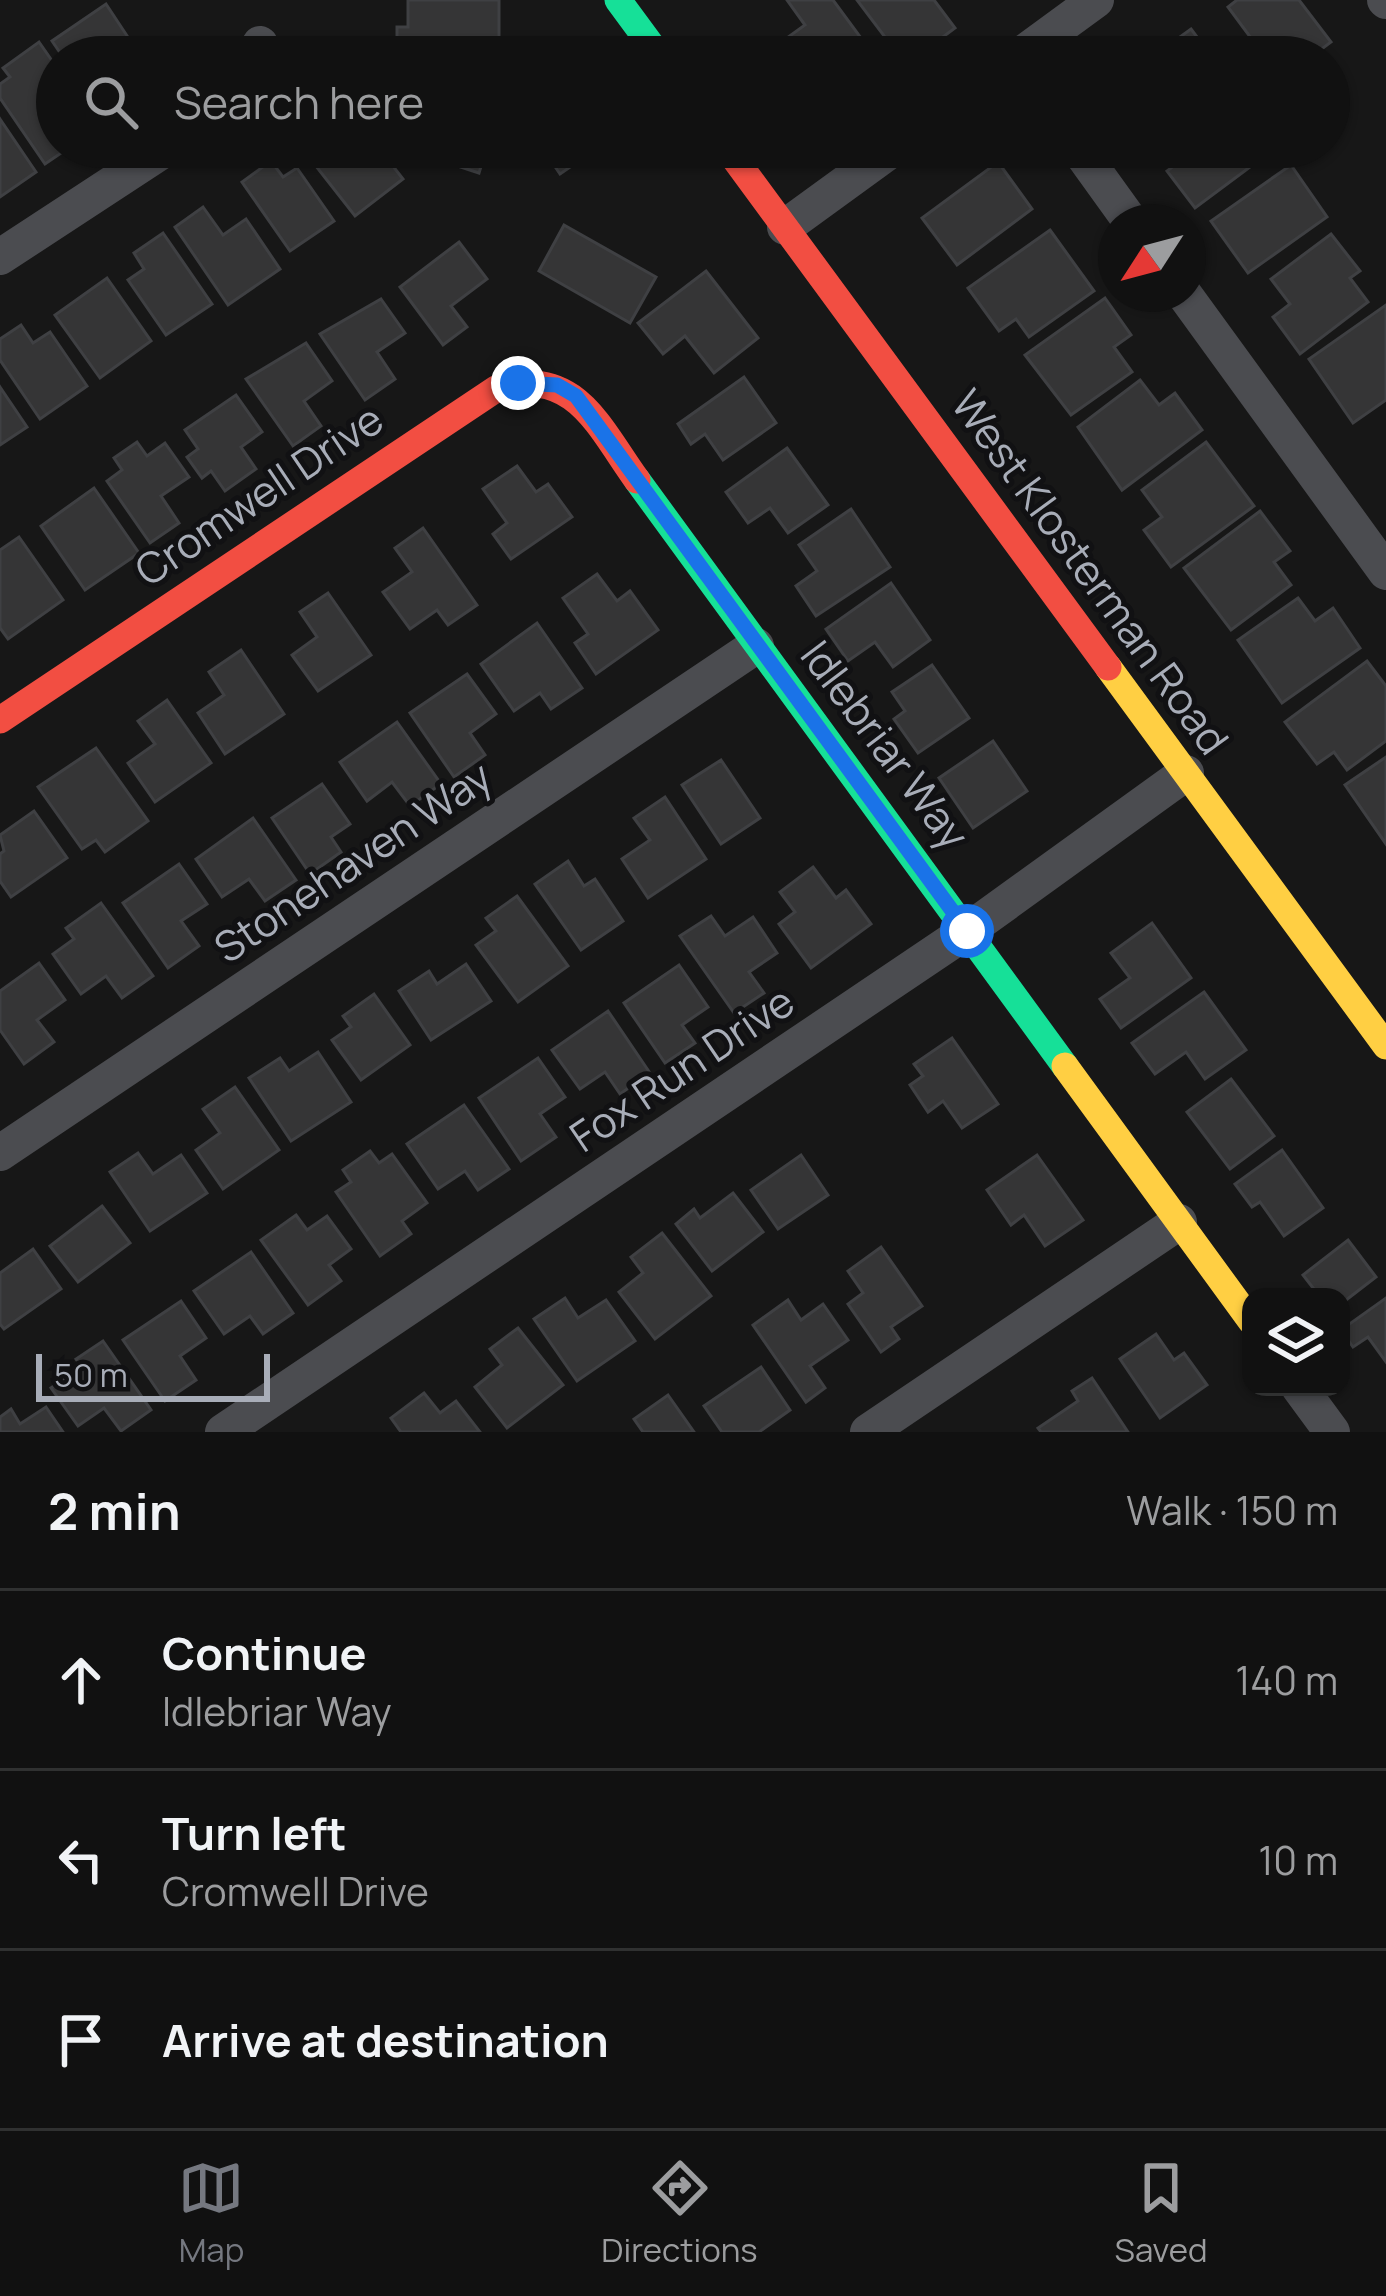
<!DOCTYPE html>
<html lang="en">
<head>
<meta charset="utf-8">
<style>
  :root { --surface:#111; --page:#1a1a1a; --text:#f1f3f6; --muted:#9c9d9f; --line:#303131; --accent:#757880 }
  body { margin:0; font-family:Manrope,sans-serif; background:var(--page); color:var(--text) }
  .controls { position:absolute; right:36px; bottom:36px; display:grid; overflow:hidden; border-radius:24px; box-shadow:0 3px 9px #0004 }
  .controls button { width:108px; height:108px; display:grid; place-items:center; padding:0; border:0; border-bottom:3px solid var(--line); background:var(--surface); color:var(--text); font:60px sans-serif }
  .compass { position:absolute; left:1098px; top:204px; width:108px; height:108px; border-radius:50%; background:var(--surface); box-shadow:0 3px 9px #0004; rotate:234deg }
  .scale { position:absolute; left:36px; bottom:30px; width:234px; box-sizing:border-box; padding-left:12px; border:6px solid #a8adb8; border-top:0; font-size:33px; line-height:42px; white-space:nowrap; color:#a8adb8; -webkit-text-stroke:9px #111113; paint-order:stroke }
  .stop { position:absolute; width:36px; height:36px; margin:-27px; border:9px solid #1a73e8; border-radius:50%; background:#fff }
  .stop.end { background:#1a73e8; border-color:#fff; box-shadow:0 3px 12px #0008 }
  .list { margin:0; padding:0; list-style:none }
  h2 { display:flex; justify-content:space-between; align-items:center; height:156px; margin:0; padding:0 48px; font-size:51px }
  h2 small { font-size:39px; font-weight:400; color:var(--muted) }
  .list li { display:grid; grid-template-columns:78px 1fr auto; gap:36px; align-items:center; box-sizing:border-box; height:180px; padding:0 48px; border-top:3px solid var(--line) }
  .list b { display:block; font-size:45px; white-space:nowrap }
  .list p { margin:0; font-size:39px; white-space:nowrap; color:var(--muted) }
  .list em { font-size:39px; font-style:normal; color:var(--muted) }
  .icon { flex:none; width:66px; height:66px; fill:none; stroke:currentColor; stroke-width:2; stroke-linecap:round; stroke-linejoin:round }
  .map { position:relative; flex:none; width:1386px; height:1432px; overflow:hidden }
  .search { position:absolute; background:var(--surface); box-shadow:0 3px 9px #0004; left:36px; right:36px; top:36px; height:132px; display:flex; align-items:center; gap:30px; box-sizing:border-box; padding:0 42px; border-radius:66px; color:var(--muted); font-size:45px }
  .sheet { height:696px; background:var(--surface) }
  nav { display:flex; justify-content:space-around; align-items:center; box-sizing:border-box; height:168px; border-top:3px solid var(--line); background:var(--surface); font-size:33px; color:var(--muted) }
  nav a { display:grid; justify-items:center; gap:6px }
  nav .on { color:var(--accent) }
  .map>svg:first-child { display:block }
</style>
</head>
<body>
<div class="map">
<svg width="1386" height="1432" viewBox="0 0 1386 1432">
  <rect width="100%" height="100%" fill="#171717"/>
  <!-- building -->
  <g fill="#353536" stroke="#3f4043" stroke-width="3">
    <path d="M408,0H499V57H397V27H408Z"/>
    <path d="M787,0H833L875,57H780L773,48L805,25Z"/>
    <path d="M857,0H934L955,28L916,57H900Z"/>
    <path d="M1237,0H1299L1331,42L1311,57H1265L1228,7Z"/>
    <path d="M106,4L141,57H63L52,41Z"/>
    <path d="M1191,29L1212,57H1152Z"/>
    <path d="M39,42L57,68V147H70L45,164L0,98V84L10,77L3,68Z"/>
    <path d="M0,119L36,172L0,197Z"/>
    <path d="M301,147H378L403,179L355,216Z"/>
    <path d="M400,147H487L479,173Z"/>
    <path d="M553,147H593L595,150L560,174L545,152Z"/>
    <path d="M1174,147H1267L1270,152L1195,208L1167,171L1183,159Z"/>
    <path d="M271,161L283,177L297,168L334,221L290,251L242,182Z"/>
    <path d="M998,162L1032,209L957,265L922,218Z"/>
    <path d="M1291,165L1327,217L1248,273L1211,221Z"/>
    <path d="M203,207L223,235L246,219L280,269L228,305L175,227Z"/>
    <path d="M564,225L656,277L630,323L539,271Z"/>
    <path d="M1050,230L1094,291L1029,337L1016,319L999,331L968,288Z"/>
    <path d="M163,233L212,304L166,335L128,280L144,269L134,253Z"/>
    <path d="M1331,234L1360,271L1350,278L1368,302L1300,354L1273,317L1290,304L1271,279Z"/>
    <path d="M459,242L487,279L451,306L467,327L443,345L400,287Z"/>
    <path d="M706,271L758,338L714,373L685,336L663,354L638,323Z"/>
    <path d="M107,278L151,341L100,378L55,315Z"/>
    <path d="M1105,298L1131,335L1114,347L1132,372L1071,415L1025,355Z"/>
    <path d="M381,299L405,333L377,352L395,379L365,400L320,334Z"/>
    <path d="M1386,305V400L1353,423L1309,359Z"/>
    <path d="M21,325L33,343L50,332L87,386L40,419L0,360V339Z"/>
    <path d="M306,343L332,381L304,401L321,426L293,446L246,379Z"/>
    <path d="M744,377L776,423L723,460L705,434L691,444L678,424Z"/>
    <path d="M1140,380L1159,405L1175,393L1202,430L1122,490L1078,427Z"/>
    <path d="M0,387L27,427L0,445Z"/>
    <path d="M236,395L262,432L241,447L256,469L225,491L211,471L202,478L187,457L198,449L185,430Z"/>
    <path d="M137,442L147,456L165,443L189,477L161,496L179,523L150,543L107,481L122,470L114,458Z"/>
    <path d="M1206,442L1254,506L1171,567L1144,530L1162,517L1142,490Z"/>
    <path d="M787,448L828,505L788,533L770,508L748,523L726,492Z"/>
    <path d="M517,466L536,492L548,484L572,517L511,559L493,534L507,523L483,489Z"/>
    <path d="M94,488L139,553L85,590L41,526Z"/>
    <path d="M851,509L890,567L816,616L796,586L817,571L799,545Z"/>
    <path d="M1260,511L1290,551L1274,562L1291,585L1231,630L1184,568Z"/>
    <path d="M423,528L477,605L448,625L437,610L410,629L383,592L412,572L395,548Z"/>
    <path d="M19,537L63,600L8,639L0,628V550Z"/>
    <path d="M597,574L617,601L630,591L658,630L596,674L575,643L588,634L563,598Z"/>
    <path d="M891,583L930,640L893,667L875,642L848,661L826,629Z"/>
    <path d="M328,593L371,655L318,691L292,655L317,637L300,612Z"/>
    <path d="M1298,598L1315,621L1333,608L1360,648L1282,703L1238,640Z"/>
    <path d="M537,623L582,688L551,709L540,693L514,711L481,664Z"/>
    <path d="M241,650L284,714L225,754L198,713L224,695L209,672Z"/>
    <path d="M1367,661L1386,686V741L1347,770L1334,752L1317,764L1285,722Z"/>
    <path d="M932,665L969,718L918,753L894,719L905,711L892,692Z"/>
    <path d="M467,674L496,714L470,733L485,755L454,777L410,713Z"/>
    <path d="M167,700L211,763L155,802L128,763L155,744L138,721Z"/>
    <path d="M397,722L441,784L410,806L392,782L367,801L340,762Z"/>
    <path d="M993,741L1027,791L973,828L939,778Z"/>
    <path d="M96,748L148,821L105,852L96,840L82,849L38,787Z"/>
    <path d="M1386,757V844L1345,785Z"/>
    <path d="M721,760L760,818L721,844L682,785Z"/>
    <path d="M322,784L350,824L331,837L341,852L310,874L272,818Z"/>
    <path d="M665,797L706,859L648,898L622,859L650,840L634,818Z"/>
    <path d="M34,811L67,858L11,897L0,881V854L4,851L0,835Z"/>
    <path d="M253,818L296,880L265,901L249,879L222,897L196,859Z"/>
    <path d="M568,861L584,886L595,879L623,921L581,950L535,884Z"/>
    <path d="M179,864L207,904L181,921L199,946L168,968L123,903Z"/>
    <path d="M813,867L836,898L846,890L871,924L811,968L779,924L795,912L780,892Z"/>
    <path d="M517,896L568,966L518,1002L476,945L496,931L486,918Z"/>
    <path d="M101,903L153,976L122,998L106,976L81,994L53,954L74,939L66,928Z"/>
    <path d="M711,916L725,936L753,917L777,953L749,972L764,993L734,1013L680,936Z"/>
    <path d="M1152,923L1191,978L1121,1028L1100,999L1130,978L1111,953Z"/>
    <path d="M39,963L65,1000L37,1020L54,1042L24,1064L0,1030V991Z"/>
    <path d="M466,964L491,1001L431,1040L399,991L429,971L437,984Z"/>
    <path d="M679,965L708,1007L682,1025L695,1043L665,1063L624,1003Z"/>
    <path d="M1204,992L1246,1050L1205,1079L1186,1052L1155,1074L1132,1043Z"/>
    <path d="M374,994L410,1045L361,1080L332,1040L351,1027L343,1016Z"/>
    <path d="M608,1011L650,1073L620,1094L605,1072L580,1089L552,1050Z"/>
    <path d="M952,1038L998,1104L962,1128L943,1101L928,1112L910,1085L923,1076L914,1064Z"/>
    <path d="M318,1052L351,1102L291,1141L249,1078L280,1058L289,1071Z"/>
    <path d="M538,1058L565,1097L540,1114L556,1137L521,1161L479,1098Z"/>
    <path d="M1231,1079L1274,1136L1230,1169L1187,1112Z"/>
    <path d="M235,1087L279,1150L223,1189L196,1150L220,1133L203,1109Z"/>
    <path d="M464,1105L509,1169L478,1190L465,1171L438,1189L407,1144Z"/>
    <path d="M1282,1150L1323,1208L1284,1236L1260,1202L1252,1207L1235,1184Z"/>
    <path d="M370,1151L379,1163L392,1154L427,1203L402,1221L411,1234L380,1256L336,1192L351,1182L343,1170Z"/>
    <path d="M138,1153L153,1174L181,1155L207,1193L150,1231L110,1172Z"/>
    <path d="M801,1155L828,1195L778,1229L751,1190Z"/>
    <path d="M1037,1155L1083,1220L1045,1246L1024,1215L1011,1225L987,1190Z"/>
    <path d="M733,1193L763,1232L712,1271L676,1224L694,1209L700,1218Z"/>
    <path d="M102,1206L130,1243L78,1282L50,1246Z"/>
    <path d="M296,1215L307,1230L327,1216L351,1249L329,1265L341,1281L308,1305L261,1240Z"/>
    <path d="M662,1233L711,1296L655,1339L619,1292L643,1273L631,1257Z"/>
    <path d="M1348,1240L1376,1277L1341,1304V1297H1320L1303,1275Z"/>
    <path d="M881,1247L922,1306L891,1327L899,1339L881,1352L848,1304L863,1293L848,1271Z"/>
    <path d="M33,1249L61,1289L4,1329L0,1324V1273Z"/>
    <path d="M251,1252L293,1313L263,1334L250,1316L224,1334L194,1291Z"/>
    <path d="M565,1298L578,1318L606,1300L635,1341L577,1381L534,1319Z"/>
    <path d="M1386,1298V1362L1368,1337L1353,1347L1341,1330Z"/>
    <path d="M788,1300L801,1320L823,1304L848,1340L810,1366L825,1388L806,1402L753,1325Z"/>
    <path d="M181,1301L206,1338L180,1356L196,1380L165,1401L123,1340Z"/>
    <path d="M518,1328L563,1385L507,1428L475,1387L502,1365L490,1349Z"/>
    <path d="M1156,1334L1174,1360L1184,1353L1207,1385L1160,1418L1120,1359Z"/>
    <path d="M103,1341L151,1410L121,1431L104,1408L78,1426L51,1388L82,1367L76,1359Z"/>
    <path d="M761,1367L790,1410L759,1432H722L704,1406Z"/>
    <path d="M1092,1378L1128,1432H1041L1038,1428L1078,1401L1072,1391Z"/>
    <path d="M424,1393L440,1413L456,1401L480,1432H401L391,1418Z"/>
    <path d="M668,1395L694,1432H643L634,1419Z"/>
    <path d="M46,1407L63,1432H0V1417L11,1409L20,1424Z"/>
  </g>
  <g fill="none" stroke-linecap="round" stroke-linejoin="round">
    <!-- street -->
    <g stroke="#4b4c50" stroke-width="36">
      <path d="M1385,0L1386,1"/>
      <path d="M253,57L260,44"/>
      <path d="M1018,57L1096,0"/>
      <path d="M1077,147L1131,222"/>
      <path d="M785,227L895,147"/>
      <path d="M0,257L168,147"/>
      <path d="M1184,294L1386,572"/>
      <path d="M0,1153L756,646"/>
      <path d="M1299,1387L1332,1432"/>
      <path d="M223,1432L967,931L1186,773"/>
      <path d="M868,1432L1179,1222"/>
    </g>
    <!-- fast -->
    <g stroke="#16e098" stroke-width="27">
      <path d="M618,0L660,57"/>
      <path d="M637,480L1065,1066"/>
    </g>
    <!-- slow -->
    <g stroke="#ffcf43" stroke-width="27">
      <path d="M1108,667L1386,1046"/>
      <path d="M1065,1066L1251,1321"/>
    </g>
    <!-- jam -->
    <g stroke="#f24e42" stroke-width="27">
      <path d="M726,147L1108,667"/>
      <path d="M0,720L496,389C575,365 598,426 637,480"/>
    </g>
  </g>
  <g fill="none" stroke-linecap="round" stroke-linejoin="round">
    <!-- route -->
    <path stroke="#1a73e8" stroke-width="15" d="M518,383L557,385L576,396L967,931"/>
  </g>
  <g text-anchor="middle" stroke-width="10" stroke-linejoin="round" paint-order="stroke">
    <!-- street labels -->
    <g font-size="42" fill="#a8adb8" stroke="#111113">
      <text transform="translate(259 495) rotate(-34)" y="15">Cromwell Drive</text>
      <text transform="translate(1090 572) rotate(54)" y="15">West Klosterman Road</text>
      <text transform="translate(885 745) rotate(53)" y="15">Idlebriar Way</text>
      <text transform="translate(353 862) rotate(-34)" y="15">Stonehaven Way</text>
      <text transform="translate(682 1069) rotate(-34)" y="15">Fox Run Drive</text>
    </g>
  </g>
</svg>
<div class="controls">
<button><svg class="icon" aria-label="layers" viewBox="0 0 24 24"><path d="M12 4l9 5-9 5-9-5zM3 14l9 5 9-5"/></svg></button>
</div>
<svg class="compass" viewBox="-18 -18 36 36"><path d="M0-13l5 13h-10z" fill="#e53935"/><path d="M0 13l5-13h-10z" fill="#9c9d9f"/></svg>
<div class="scale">50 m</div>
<div class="stop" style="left:967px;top:931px"></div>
<div class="stop end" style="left:518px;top:383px"></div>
<div class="search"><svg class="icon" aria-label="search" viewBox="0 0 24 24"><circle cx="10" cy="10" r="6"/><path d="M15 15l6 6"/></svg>Search here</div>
</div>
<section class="sheet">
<h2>2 min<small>Walk · 150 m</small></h2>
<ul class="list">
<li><svg class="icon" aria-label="ahead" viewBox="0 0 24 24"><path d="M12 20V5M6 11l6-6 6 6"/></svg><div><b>Continue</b><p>Idlebriar Way</p></div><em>140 m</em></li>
<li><svg class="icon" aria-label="left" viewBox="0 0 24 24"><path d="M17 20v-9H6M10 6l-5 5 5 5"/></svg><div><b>Turn left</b><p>Cromwell Drive</p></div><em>10 m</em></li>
<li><svg class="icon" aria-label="arrive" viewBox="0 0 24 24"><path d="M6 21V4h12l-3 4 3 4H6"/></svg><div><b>Arrive at destination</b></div></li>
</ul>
</section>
<nav>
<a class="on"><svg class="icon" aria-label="map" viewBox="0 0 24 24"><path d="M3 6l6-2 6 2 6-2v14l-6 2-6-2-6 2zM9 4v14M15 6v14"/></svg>Map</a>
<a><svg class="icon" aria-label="directions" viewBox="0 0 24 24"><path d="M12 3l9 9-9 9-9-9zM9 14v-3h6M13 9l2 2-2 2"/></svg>Directions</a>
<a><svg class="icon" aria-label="saved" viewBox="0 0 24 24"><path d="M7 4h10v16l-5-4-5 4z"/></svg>Saved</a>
</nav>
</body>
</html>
